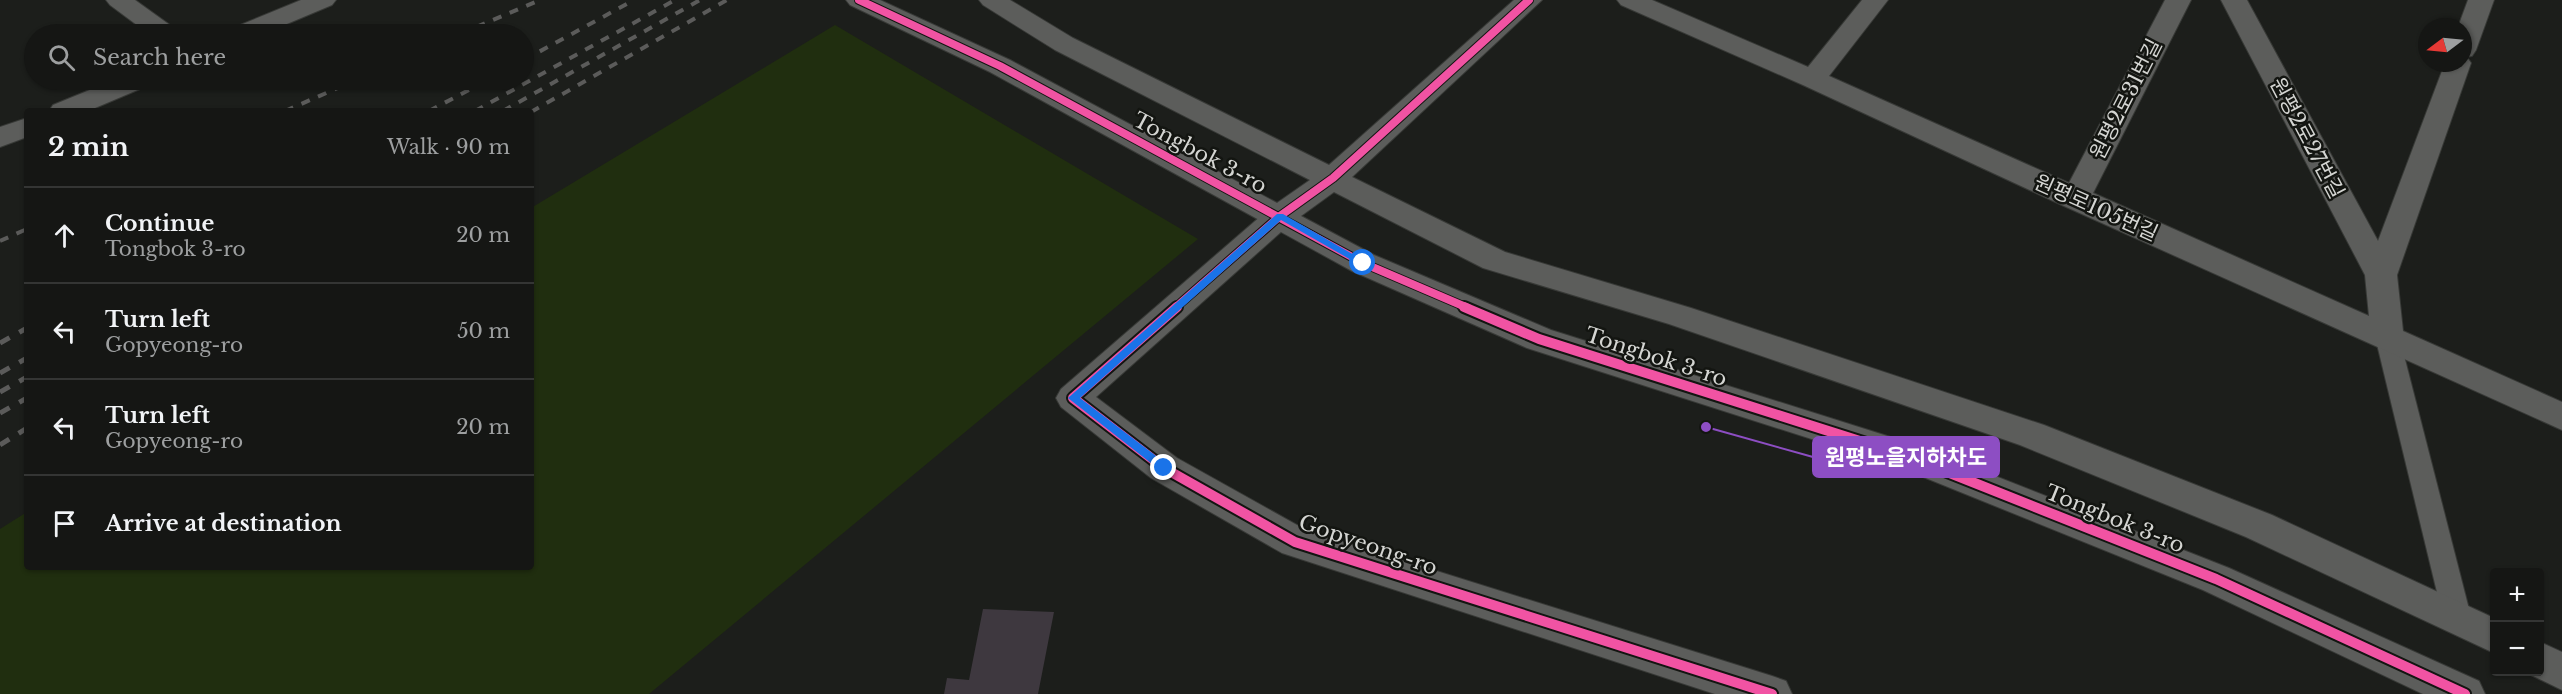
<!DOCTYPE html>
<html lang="en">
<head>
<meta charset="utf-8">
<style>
  :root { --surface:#151614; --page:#1e1f1d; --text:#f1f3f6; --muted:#9d9fa0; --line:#343534 }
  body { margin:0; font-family:"Libre Baskerville","Noto Sans KR",serif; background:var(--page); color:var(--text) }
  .controls { position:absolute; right:18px; bottom:18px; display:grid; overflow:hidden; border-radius:6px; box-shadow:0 2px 4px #0004 }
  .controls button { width:54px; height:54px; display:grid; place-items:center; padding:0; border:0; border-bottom:2px solid var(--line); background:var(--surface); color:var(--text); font:30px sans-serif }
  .compass { position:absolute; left:2418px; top:18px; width:54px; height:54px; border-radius:50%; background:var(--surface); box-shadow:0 2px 4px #0004; rotate:254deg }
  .stop { position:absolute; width:18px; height:18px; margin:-14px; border:4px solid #1a73e8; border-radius:50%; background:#fff }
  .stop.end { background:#1a73e8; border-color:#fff; box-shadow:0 2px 6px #0008 }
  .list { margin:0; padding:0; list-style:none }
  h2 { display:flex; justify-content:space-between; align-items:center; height:78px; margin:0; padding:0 24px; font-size:26px }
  h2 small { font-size:20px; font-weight:400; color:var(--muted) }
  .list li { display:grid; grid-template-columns:39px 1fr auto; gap:18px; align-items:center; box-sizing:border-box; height:96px; padding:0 24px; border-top:2px solid var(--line) }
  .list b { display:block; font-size:22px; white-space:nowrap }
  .list p { margin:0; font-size:20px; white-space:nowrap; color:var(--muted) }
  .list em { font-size:20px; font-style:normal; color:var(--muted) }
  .icon { flex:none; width:33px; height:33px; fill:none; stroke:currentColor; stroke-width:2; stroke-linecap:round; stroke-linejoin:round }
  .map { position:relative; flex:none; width:2562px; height:694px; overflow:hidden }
  .search { position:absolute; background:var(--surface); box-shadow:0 2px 4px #0004; left:24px; top:24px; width:510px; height:66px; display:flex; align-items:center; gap:15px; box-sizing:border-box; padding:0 21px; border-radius:33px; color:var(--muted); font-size:22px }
  .panel { position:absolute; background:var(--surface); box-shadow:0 2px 4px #0004; left:24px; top:108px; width:510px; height:462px; border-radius:6px }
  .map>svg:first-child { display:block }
</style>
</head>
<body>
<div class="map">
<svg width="2562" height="694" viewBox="0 0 2562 694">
  <rect width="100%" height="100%" fill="#1c1e1b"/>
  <!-- green -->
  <path fill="#202e0f" d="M835,25L1198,239L649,694H0V529L27,512V567H531V208Z"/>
  <!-- building -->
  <path fill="#3e383f" d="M983,609L1054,612L1038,694H944L947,678L969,680Z"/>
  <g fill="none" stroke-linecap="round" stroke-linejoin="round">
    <!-- lane casing -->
    <g stroke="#373936" stroke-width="2">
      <path id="lane" d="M2387,327L2395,330L2399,336L2471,617L2467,626L2457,629L2447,626L2443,617L2375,336L2379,330Z"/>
    </g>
    <!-- street casing -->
    <g stroke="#373936" stroke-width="2">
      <g id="street">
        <path d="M106,0H135L174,28L178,34H149L110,5Z"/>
        <path d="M301,0H336L332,5L263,34H229L233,28Z"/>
        <path d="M1617,0H1652L1808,67L1862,0H1888L1829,76L2069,183L2165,0H2191L2093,193L2369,316L2365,275L2221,0H2247L2378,241L2445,63H2463V27H2458L2468,0H2494L2476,50L2472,56L2467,57L2471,63L2397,275L2403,331L2562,402V430L2064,206L1803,85L1621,5Z"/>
        <path d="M114,80H151L147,86L88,111H49L53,105Z"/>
        <path d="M27,118V137L0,147V127Z"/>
        <path d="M1280,206L1291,209L1295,216L1291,223L1096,397L1177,458L1306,530L1772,676L1786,681L1792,694H1715L1282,553L1151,478L1061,407L1056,398L1061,389L1269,209Z"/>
      </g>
    </g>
    <!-- secondary casing -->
    <g stroke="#373936" stroke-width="2">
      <g id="secondary">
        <path d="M846,0H880L1010,60L1277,203L1310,180L1055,50L983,5L979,0H1010L1073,38L1329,165L1514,0H1542L1352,177L1505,252L1691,308L2044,425L2272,515L2494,618V653L2246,537L2020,445L1669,324L1483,268L1334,192L1301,216L1374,255L1551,330L1919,446L2229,568L2479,681L2485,694H2423L2203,590L1896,466L1527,348L1352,271L990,72L850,5Z"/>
        <path d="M2540,642L2562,652V690L2525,672H2540Z"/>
      </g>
    </g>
    <!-- lane -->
    <use href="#lane" fill="#5c5d5b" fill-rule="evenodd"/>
    <!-- street -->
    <use href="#street" fill="#5c5d5b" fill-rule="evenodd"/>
    <!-- secondary -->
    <use href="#secondary" fill="#5c5d5b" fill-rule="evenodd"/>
    <!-- rail-far1 -->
    <g stroke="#5b5b5a" stroke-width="4" stroke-dasharray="9 9" stroke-linecap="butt">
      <path d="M460,34L540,0"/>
      <path d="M524,60L634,0"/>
      <path d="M285,111L356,80"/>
      <path d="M429,111L488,80"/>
      <path d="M475,111L675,0"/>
      <path d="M503,111L700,0"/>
      <path d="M531,112L727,0"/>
      <path d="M0,241L27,229"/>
    </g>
    <!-- rail -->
    <g stroke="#5b5b5a" stroke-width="5" stroke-dasharray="11 11" stroke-linecap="butt">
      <path d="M0,343L27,328"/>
      <path d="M0,373L27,358"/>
      <path d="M0,392L27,377"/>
      <path d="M0,413L27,398"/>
      <path d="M0,445L27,428"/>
    </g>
    <!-- cycleway-far1 casing -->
    <g stroke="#131511" stroke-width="10">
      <g id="cycleway-far1">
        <path d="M859,0L1000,66L1363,263L1468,308"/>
        <path d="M1175,308L1280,216L1333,178L1529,0"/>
      </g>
    </g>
    <!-- cycleway casing -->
    <g stroke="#131511" stroke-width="14">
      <g id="cycleway">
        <path d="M1177,307L1073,398L1164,468L1295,542L1772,694"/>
        <path d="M1464,307L1539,339L1907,456L2216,579L2465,694"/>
      </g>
    </g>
    <!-- cycleway-far1 -->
    <use href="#cycleway-far1" stroke="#f153a3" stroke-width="8"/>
    <!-- cycleway -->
    <use href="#cycleway" stroke="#f153a3" stroke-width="10"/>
  </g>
  <!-- route -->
  <path fill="#1a73e8" d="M1277,214H1283L1368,263L1367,265H1360L1281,220L1080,398L1168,465V471H1161L1068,398Z"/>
  <g text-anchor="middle" stroke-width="5" stroke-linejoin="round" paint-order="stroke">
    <!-- street labels -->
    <g font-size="21" fill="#d4d5d2" stroke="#131511">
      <text transform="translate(2126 99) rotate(-63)" y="7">원평2로31번길</text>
      <text transform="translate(2307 138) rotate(62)" y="7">원평2로27번길</text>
      <text transform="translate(1200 153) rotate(28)" y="7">Tongbok 3-ro</text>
      <text transform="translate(2096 208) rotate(24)" y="7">원평로105번길</text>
      <text transform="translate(1656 357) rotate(18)" y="7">Tongbok 3-ro</text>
      <text transform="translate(2115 519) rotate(22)" y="7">Tongbok 3-ro</text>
      <text transform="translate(1368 545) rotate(19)" y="7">Gopyeong-ro</text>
    </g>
  </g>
  <!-- callouts -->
  <path fill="none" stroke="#8d4ec3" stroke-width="2" d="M1706 427L1813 457"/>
  <circle fill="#8d4ec3" stroke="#131511" stroke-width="2" cx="1706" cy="427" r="6"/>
  <rect fill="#8d4ec3" stroke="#8d4ec3" stroke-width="2" x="1813" y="437" width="186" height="40" rx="6"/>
  <g font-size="22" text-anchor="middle" font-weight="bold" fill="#fff">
    <text x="1906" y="465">원평노을지하차도</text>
  </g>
</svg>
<div class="controls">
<button>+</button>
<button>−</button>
</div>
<svg class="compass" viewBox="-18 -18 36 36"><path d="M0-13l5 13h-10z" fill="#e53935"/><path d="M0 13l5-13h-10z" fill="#9d9fa0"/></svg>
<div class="stop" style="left:1363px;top:263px"></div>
<div class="stop end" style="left:1164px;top:468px"></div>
<div class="search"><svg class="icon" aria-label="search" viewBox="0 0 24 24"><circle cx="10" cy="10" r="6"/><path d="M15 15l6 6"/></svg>Search here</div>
<section class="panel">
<h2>2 min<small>Walk · 90 m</small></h2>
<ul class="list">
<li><svg class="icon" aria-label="ahead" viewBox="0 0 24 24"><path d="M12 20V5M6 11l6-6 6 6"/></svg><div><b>Continue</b><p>Tongbok 3-ro</p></div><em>20 m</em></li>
<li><svg class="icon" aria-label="left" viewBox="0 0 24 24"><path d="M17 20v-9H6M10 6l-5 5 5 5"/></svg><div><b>Turn left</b><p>Gopyeong-ro</p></div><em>50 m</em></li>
<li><svg class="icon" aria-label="left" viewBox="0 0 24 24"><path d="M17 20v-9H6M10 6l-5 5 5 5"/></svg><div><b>Turn left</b><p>Gopyeong-ro</p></div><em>20 m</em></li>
<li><svg class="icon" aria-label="arrive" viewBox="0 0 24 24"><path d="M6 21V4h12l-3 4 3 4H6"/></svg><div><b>Arrive at destination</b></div></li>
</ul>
</section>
</div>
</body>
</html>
